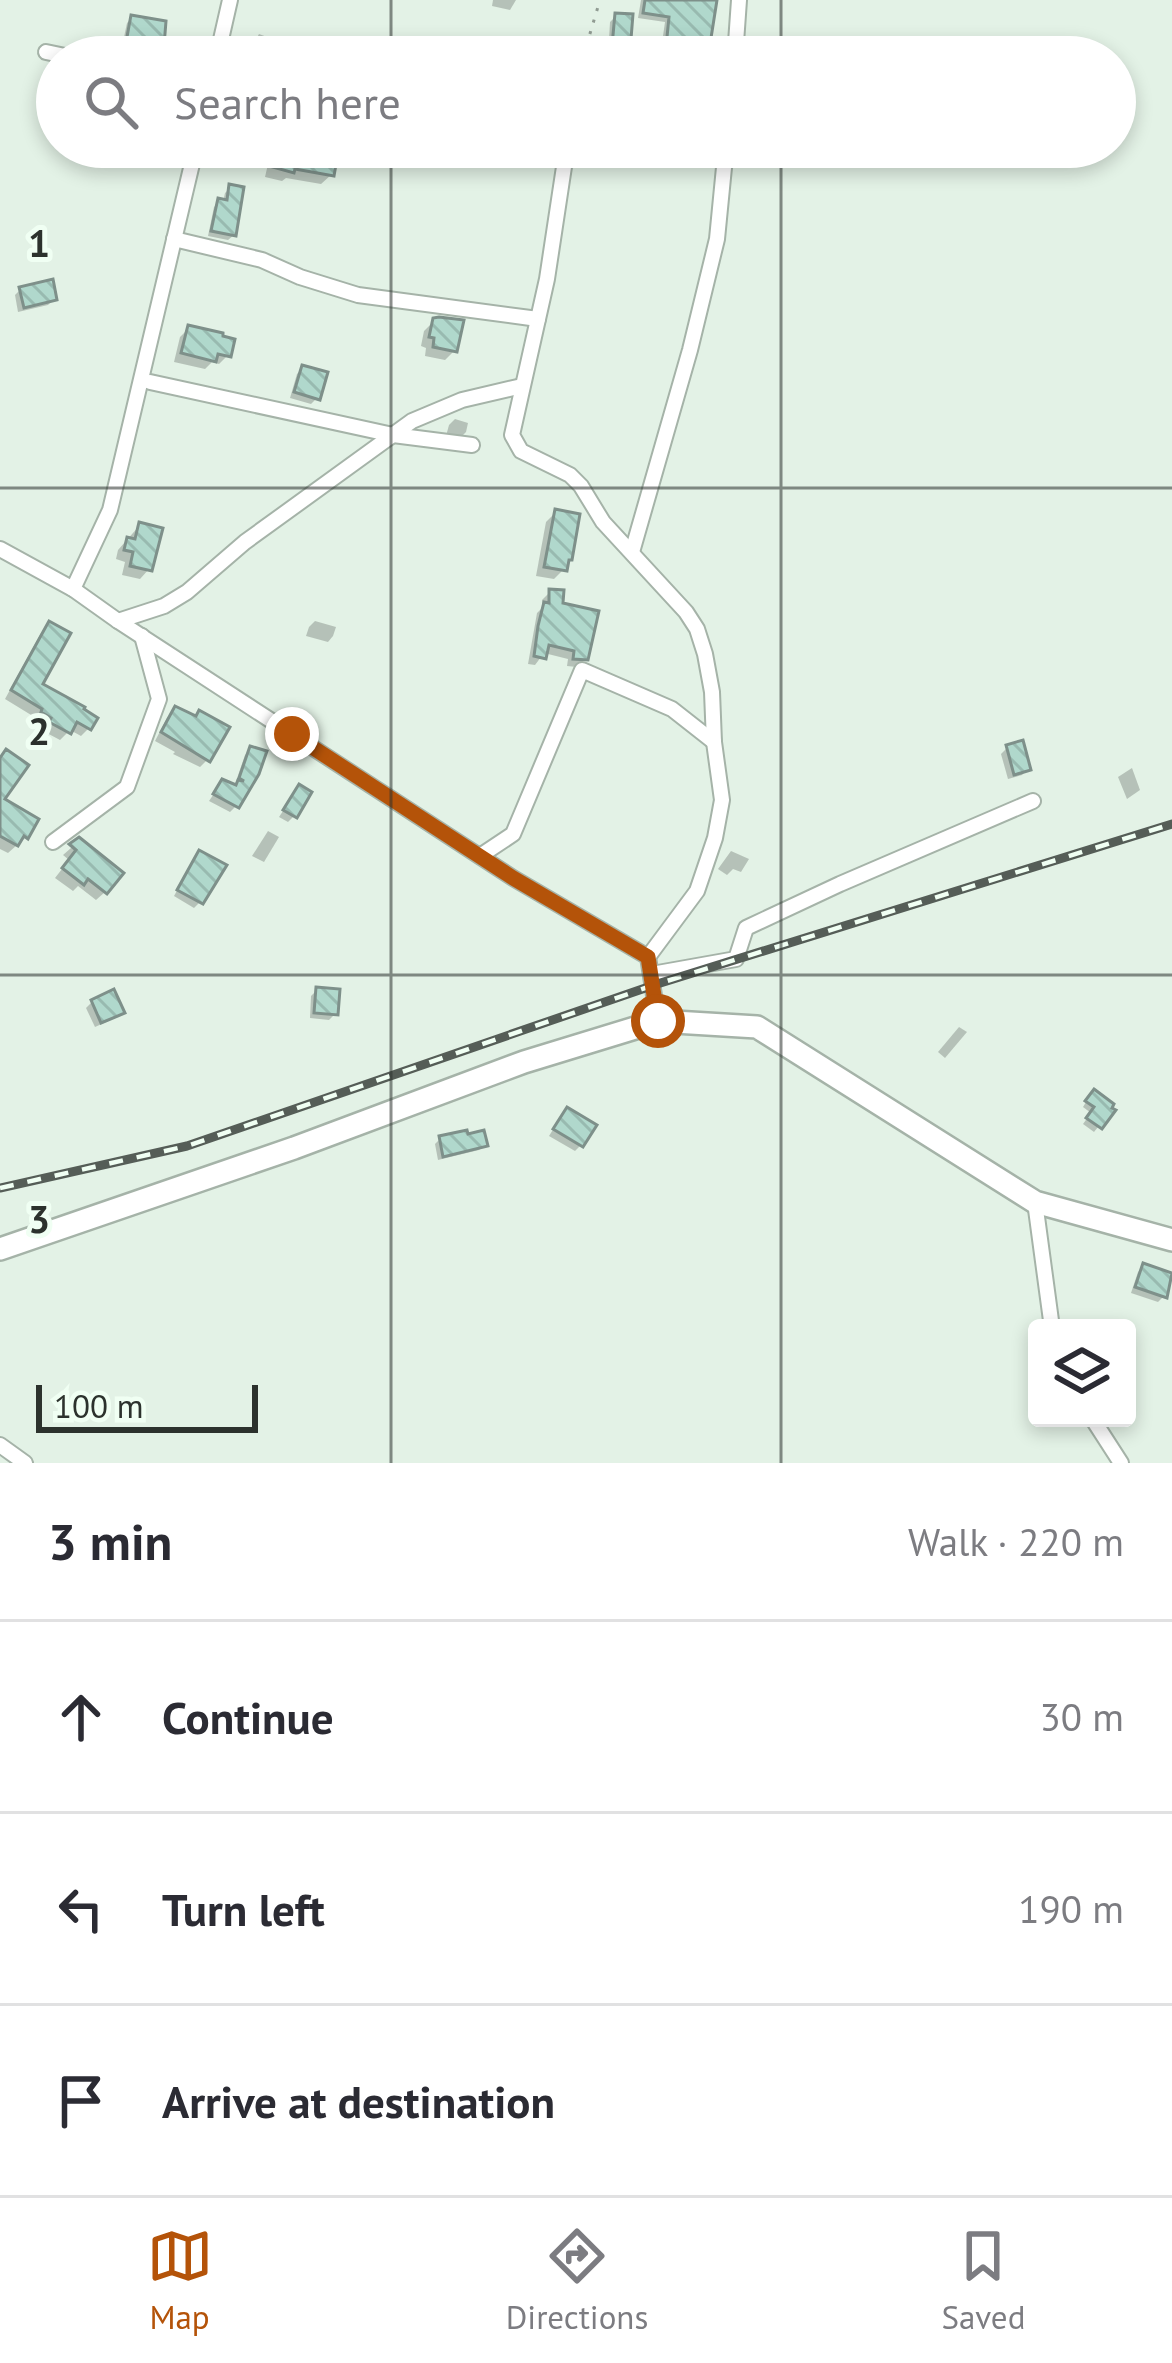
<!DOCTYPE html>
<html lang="en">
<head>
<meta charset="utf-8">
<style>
  :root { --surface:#fff; --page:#f7f7f7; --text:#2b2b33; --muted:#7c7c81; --line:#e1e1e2; --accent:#b45309 }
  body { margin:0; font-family:"PT Sans",sans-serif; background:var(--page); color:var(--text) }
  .controls { position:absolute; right:36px; bottom:36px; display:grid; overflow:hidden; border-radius:12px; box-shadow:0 6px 18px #0003 }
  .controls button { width:108px; height:108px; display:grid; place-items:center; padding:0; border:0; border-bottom:3px solid var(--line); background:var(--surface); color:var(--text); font:60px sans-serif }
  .scale { position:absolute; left:36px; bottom:30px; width:222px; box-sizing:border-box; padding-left:12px; border:6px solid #2c322d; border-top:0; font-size:33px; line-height:42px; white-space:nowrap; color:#2c322d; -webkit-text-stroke:9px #f0fff3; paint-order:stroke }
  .stop { position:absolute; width:36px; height:36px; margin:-27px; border:9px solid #b45309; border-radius:50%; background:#fff }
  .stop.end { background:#b45309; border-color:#fff; box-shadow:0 3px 12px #0008 }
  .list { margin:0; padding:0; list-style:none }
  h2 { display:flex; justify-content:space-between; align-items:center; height:156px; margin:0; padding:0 48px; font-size:51px }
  h2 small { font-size:39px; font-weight:400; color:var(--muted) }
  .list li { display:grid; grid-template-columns:78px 1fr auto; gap:36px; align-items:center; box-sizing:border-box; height:192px; padding:0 48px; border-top:3px solid var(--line) }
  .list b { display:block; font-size:45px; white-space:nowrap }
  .list em { font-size:39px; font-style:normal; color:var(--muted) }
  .icon { flex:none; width:66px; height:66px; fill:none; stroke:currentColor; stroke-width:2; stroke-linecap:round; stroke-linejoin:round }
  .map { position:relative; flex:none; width:1172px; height:1463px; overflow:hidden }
  .search { position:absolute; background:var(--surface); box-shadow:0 6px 18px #0003; left:36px; right:36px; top:36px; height:132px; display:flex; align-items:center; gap:30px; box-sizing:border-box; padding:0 42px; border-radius:66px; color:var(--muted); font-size:45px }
  .sheet { height:732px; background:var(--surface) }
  nav { display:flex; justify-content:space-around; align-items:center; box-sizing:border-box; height:168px; border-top:3px solid var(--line); background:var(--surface); font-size:33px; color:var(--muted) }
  nav a { display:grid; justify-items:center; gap:6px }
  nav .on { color:var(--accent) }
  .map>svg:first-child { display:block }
</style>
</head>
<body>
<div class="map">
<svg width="1172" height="1463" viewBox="0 0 1172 1463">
  <defs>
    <pattern id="building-back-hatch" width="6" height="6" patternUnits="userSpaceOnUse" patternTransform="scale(3)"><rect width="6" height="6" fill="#b0d8cc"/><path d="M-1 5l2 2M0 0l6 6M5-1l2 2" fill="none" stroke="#98bab0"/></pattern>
  </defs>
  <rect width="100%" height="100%" fill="#e3f2e6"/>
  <!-- shadow -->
  <g fill="#0003">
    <path d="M493,0H516L510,10L492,6Z"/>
    <path d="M641,0H714L706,57H660L665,22L638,18Z"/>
    <path d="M616,16L628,38L623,42V57H608L610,22Z"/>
    <path d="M132,18L161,44L155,50L123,42L127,23Z"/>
    <path d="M259,34L267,37L263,46L254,43Z"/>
    <path d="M176,41L192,45L189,57H168L170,47Z"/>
    <path d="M348,46L357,48V57H341Z"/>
    <path d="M219,147H253L247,155L219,149Z"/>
    <path d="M276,147H305L331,175L321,184L286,178L282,181L265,177L271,151Z"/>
    <path d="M230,188L234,235L228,240L208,236L214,207L219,202H223L225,193Z"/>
    <path d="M21,289L54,299L48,305L18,312L15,295Z"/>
    <path d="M434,321L454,351L445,360L425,356L426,348L421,346L424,331Z"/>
    <path d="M189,328L228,355L219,364L212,362L205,369L174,362L180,337Z"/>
    <path d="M303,368L317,398L311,404L290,398L297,374Z"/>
    <path d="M455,419L468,423L466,432L460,438L446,436L449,425Z"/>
    <path d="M556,512L564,569L554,579L536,576L546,522Z"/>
    <path d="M140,525L149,569L140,579L122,575L125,562L116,559L118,550Z"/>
    <path d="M550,592L560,605L585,659L577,667L567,666L568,659L544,653L535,665L528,664L537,613L542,608V600Z"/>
    <path d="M315,621L336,627L333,636L328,642L306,636L309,627Z"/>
    <path d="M49,625L39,685L89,728L81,736L70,730L60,740L43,731L45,726L35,721L36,718L5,699L41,633Z"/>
    <path d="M175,709L209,758L200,767L173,754L175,752L155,741L167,718Z"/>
    <path d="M1007,748L1028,769L1022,775L1008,779L1001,754Z"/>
    <path d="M251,749L263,753L236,806L230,812L209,801L222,782L234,787L245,755Z"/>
    <path d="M1132,768L1140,790L1127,799L1118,777Z"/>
    <path d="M299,787L294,816L288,822L279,817Z"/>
    <path d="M0,800L26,837L8,853L0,849Z"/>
    <path d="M268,831L279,837L264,862L252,856Z"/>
    <path d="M79,841L105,892L96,900L78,886L73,891L55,878L69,860L63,855Z"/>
    <path d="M731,851L749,859L741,872L733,869L727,875L718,869Z"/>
    <path d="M194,860L200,902L194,908L174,896Z"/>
    <path d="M317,990L335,1014L329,1020L310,1018L311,996Z"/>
    <path d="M92,1002L121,1012L115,1018L95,1027L86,1008Z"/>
    <path d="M959,1027L967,1032L945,1058L938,1052Z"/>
    <path d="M1089,1097L1111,1111L1094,1132L1083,1124L1091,1113L1083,1107Z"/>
    <path d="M561,1117L581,1145L575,1151L549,1136Z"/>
    <path d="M440,1139L484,1145L479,1150L438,1160L435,1144Z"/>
    <path d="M1144,1266L1164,1296L1158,1302L1131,1293L1138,1272Z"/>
  </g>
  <!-- building -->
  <g fill="url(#building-back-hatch)" stroke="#7e908a" stroke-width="3">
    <path d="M645,0H717L708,57H665L669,17L643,13Z"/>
    <path d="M615,13L633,14L631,39L626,38V57H611Z"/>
    <path d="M131,15L166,21L164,46L127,37Z"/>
    <path d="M262,147H339L334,176L295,169L294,173L258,163Z"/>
    <path d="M229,184L244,187L236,236L211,231L218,198L227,200Z"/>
    <path d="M53,279L57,300L24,308L19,287Z"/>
    <path d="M439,317L464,320L457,352L433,347L434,338L429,337L433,318Z"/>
    <path d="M188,325L223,333V336L235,339L231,357L218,354L216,362L181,353Z"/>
    <path d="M302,365L328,372L320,400L294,392Z"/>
    <path d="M555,509L580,514L572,560H569L567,571L544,567Z"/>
    <path d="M139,522L163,528L152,571L130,566L133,552L124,550L127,537L135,539Z"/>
    <path d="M549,589L564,590L563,603L599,611L588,660L573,659L574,651L549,645L546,659L534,656L538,626L544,602L549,603Z"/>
    <path d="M49,621L71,633L43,684L85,707L84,709L98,718L91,730L77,722L71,734L49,722L51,718L41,712L42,709L11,690Z"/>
    <path d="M175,706L196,716L199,710L230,727L210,762L161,732Z"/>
    <path d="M1023,740L1031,770L1014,775L1006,745Z"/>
    <path d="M250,746L267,751L259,774L239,808L213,794L222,779L236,785L238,780L244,781L239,778Z"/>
    <path d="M6,749L29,765L5,799L39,819L28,839L24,836L18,846L0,836V758Z"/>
    <path d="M299,784L312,792L297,818L283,810Z"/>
    <path d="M79,837L124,873L107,894L88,879L84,885L62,868L76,850L69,844Z"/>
    <path d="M199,850L227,865L203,904L177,890Z"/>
    <path d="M316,987L340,989L338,1015L314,1013Z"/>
    <path d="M114,989L125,1013L101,1023L91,1000Z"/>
    <path d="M1094,1089L1114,1104L1112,1108L1116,1110L1102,1129L1086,1118L1094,1107L1085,1101Z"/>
    <path d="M567,1107L597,1125L583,1147L553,1129Z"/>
    <path d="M467,1130L468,1134L484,1130L488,1146L443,1157L439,1136Z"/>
    <path d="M1143,1263L1172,1273L1167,1298L1135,1287Z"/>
  </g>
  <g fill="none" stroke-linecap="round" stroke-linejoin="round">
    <!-- street casing -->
    <g stroke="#a5b3a8" stroke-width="18">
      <g id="street">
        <path d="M46,52L70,57"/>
        <path d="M217,57L230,0"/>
        <path d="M735,57L739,0"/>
        <path d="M567,147L547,279L512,435L521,451L570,475L581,486L603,522L686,612L697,629L705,654L712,692L714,742L722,800L715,838L697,891L648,957"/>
        <path d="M174,239L262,260L300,277L358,295L538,319"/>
        <path d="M150,382L393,435L472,445"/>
        <path d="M0,549L73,589L118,621L513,878L648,957L658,1021"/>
        <path d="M632,552L690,350L717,239L726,147"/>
        <path d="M73,589L110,510L196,147"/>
        <path d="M118,621L164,606L187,592L245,542L412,421L462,400L522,386"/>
        <path d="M53,842L127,787L159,699L142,636"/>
        <path d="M480,856L513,834L582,670L672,709L714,742"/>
        <path d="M652,974L736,959L746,928L840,884L1033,801"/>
        <path d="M1035,1202L1052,1328"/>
        <path d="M1092,1418L1121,1463"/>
        <path d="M0,1445L25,1463"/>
      </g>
    </g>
    <!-- primary casing -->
    <g stroke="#a5b3a8" stroke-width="26">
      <path id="primary" d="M0,1249L294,1148L524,1062L658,1021L757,1027L1035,1202L1172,1240"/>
    </g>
    <!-- path -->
    <g stroke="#909b92" stroke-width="3" stroke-dasharray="3 9" stroke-linecap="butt">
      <path d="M135,57L138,44"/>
      <path d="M583,57L600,0"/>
    </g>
    <!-- street -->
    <use href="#street" stroke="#fff" stroke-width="14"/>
    <!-- primary -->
    <use href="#primary" stroke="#fff" stroke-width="21"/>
    <!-- rail casing -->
    <g stroke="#555d57" stroke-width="9">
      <path id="rail" d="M0,1188L187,1146L654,985L1172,824"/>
    </g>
    <!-- rail -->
    <use href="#rail" stroke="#f0fff3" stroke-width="4.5" stroke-dasharray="14" stroke-linecap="butt"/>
  </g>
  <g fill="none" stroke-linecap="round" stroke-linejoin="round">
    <!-- route -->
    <path stroke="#b45309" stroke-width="15" d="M292,734L513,878L648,957L658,1021"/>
  </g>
  <!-- grid -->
  <path fill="none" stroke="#2c322d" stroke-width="3" stroke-opacity="0.55" d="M391,0V57M781,0V57M391,147V1463M781,147V1463M0,488H1172M0,975H1172"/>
  <g font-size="39" text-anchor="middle" font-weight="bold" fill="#2c322d" stroke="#f0fff3" stroke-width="10" stroke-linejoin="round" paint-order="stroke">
    <text x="39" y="257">1</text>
    <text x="39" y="745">2</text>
    <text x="39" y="1233">3</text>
  </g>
</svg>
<div class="controls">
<button><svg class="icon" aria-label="layers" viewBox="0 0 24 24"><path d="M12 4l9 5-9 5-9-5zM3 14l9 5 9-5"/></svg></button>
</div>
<div class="scale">100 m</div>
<div class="stop" style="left:658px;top:1021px"></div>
<div class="stop end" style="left:292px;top:734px"></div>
<div class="search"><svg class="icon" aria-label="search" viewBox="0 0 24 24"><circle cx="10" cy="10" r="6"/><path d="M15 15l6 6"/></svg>Search here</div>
</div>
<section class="sheet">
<h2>3 min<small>Walk · 220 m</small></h2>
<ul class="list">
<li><svg class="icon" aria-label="ahead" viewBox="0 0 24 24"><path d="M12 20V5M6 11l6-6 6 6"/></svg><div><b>Continue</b></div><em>30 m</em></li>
<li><svg class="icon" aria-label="left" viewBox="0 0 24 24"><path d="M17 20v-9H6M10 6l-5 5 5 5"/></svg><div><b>Turn left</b></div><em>190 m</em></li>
<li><svg class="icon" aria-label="arrive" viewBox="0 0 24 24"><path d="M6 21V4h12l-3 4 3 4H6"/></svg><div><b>Arrive at destination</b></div></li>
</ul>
</section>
<nav>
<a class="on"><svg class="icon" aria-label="map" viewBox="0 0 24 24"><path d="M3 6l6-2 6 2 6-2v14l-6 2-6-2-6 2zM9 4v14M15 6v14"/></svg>Map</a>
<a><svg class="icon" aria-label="directions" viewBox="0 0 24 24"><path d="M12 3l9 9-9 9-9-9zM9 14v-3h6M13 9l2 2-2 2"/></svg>Directions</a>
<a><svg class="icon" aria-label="saved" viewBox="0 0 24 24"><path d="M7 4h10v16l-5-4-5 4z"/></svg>Saved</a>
</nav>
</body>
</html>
